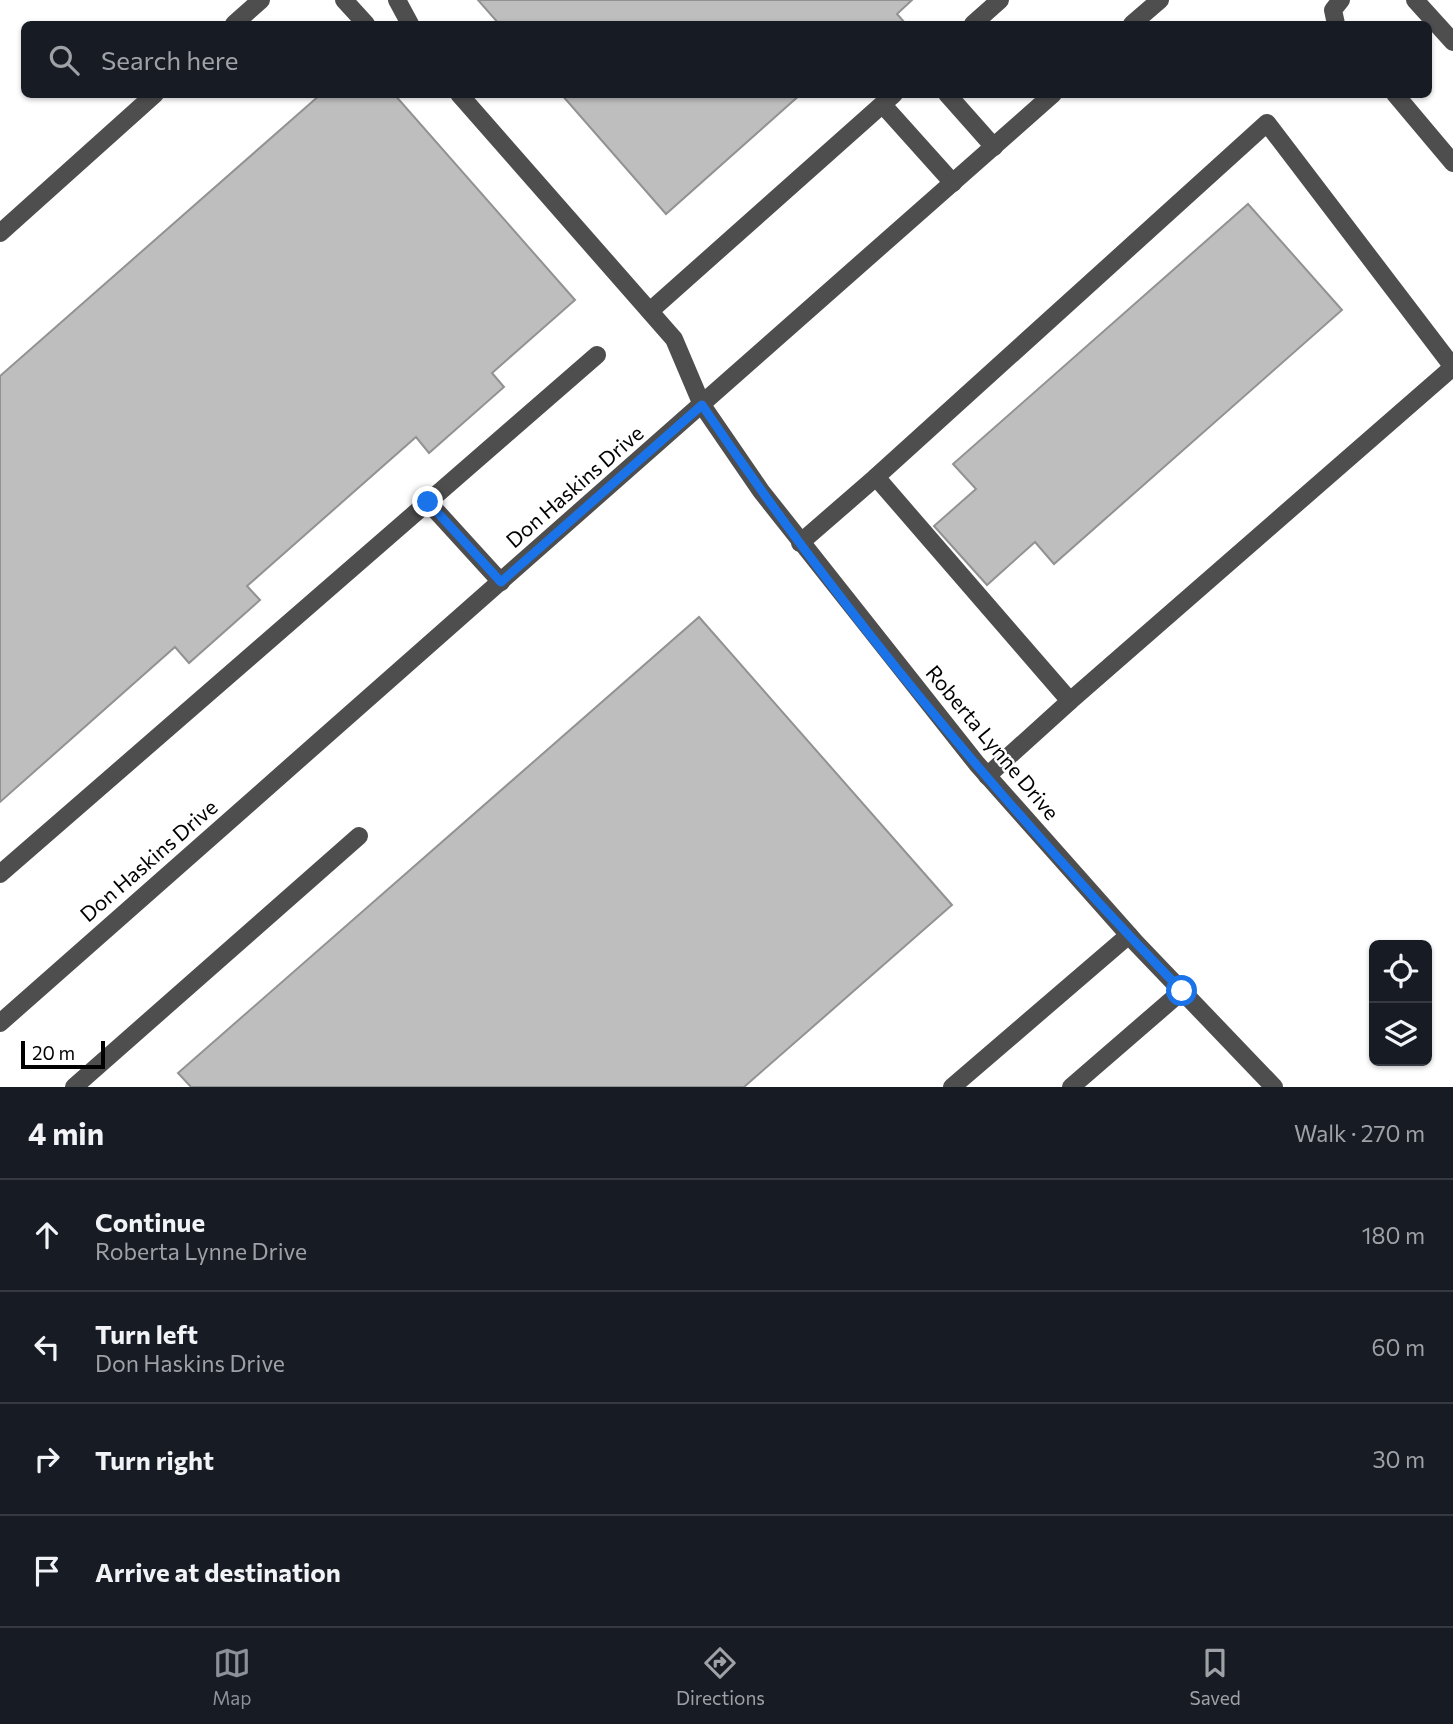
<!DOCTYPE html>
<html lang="en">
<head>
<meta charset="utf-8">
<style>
  :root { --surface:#171b24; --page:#20242c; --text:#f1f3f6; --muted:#9ea1a6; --line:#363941; --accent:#8c9099 }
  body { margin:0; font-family:Commissioner,sans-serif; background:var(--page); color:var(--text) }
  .controls { position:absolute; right:21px; bottom:21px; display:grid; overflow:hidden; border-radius:10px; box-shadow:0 2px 5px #0004 }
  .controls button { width:63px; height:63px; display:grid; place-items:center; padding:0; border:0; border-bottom:2px solid var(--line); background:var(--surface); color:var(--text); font:35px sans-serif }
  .scale { position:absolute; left:21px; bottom:18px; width:84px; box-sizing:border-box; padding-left:7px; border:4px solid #000; border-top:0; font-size:19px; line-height:24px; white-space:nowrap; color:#000; -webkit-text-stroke:5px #fff; paint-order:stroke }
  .stop { position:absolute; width:21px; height:21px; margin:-16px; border:5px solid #1a73e8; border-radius:50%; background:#fff }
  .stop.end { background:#1a73e8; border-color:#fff; box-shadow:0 2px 7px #0008 }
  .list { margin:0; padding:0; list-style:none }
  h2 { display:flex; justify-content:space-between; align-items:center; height:91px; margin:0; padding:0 28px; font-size:30px }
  h2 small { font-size:23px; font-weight:400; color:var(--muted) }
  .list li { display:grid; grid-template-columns:46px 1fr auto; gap:21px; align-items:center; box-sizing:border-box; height:112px; padding:0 28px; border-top:2px solid var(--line) }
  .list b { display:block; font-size:26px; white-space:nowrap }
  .list p { margin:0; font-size:23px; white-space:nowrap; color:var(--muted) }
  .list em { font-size:23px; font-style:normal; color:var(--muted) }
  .icon { flex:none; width:38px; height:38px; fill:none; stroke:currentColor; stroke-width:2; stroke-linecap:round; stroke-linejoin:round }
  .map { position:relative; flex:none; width:1453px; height:1087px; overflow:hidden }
  .search { position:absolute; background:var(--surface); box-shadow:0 2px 5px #0004; left:21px; right:21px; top:21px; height:77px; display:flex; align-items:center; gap:18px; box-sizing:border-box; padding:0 24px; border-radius:10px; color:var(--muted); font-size:26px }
  .sheet { height:539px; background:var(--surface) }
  nav { display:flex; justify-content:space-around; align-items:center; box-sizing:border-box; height:98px; border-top:2px solid var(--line); background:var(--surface); font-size:19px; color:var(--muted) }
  nav a { display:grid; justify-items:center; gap:4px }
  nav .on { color:var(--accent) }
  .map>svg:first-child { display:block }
</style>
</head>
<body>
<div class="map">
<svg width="1453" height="1087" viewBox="0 0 1453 1087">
  <rect width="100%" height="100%" fill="#fff"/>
  <!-- building -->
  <g fill="#bebebe" stroke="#929292" stroke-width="2">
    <path d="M478,0H912L897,14L906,24H499Z"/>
    <path d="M321,94H394L575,300L492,373L504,387L429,453L416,437L247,586L260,600L189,663L175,647L0,802V376Z"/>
    <path d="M561,94H801L666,214Z"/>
    <path d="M1248,204L1342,310L1054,564L1035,542L987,585L934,526L976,489L953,464Z"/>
    <path d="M699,617L952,905L744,1087H191L178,1073Z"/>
  </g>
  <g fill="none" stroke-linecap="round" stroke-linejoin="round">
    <!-- minor -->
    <g stroke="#4e4e4e" stroke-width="18">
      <path d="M344,0L366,24"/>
      <path d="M397,0L410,24"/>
      <path d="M1415,0L1453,42"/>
      <path d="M234,24L261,0"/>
      <path d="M973,24L1000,0"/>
      <path d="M1132,24L1160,0"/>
      <path d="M1336,24L1333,10L1341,0"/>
      <path d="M459,94L674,339L702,405L761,491L977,764L1136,943L1274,1087"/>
      <path d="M947,94L994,147"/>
      <path d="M1395,94L1453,163"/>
      <path d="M883,105L953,183"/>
      <path d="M0,233L155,94"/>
      <path d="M650,311L894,94"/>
      <path d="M876,477L1267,123L1453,367"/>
      <path d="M428,502L597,355"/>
      <path d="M800,543L876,477L1070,701L987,776"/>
      <path d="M1070,701L1453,367"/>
      <path d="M0,874L428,502L501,582"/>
      <path d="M0,1023L1053,94"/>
      <path d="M74,1087L359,836"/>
      <path d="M952,1087L1129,935"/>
      <path d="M1071,1087L1182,991"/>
    </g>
  </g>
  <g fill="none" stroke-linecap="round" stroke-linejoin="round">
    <!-- route -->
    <path stroke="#1a73e8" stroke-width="9" d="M428,502L501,582L702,405C843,614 1007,810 1182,991"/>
  </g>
  <g text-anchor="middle" stroke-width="5" stroke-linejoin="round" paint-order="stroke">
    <!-- street labels -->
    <g font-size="21" fill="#000" stroke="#fff">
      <text transform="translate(575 487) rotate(-41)" y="7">Don Haskins Drive</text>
      <text transform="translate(992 743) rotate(50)" y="7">Roberta Lynne Drive</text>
      <text transform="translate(149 861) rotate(-41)" y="7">Don Haskins Drive</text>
    </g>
  </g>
</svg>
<div class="controls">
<button><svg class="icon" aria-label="locate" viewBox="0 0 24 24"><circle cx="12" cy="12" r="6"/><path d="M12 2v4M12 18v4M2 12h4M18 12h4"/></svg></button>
<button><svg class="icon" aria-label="layers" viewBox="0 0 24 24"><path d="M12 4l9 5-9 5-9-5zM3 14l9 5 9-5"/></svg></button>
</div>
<div class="scale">20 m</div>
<div class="stop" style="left:1182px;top:991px"></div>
<div class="stop end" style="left:428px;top:502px"></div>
<div class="search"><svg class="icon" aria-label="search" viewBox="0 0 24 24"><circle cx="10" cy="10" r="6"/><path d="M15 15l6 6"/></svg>Search here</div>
</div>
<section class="sheet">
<h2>4 min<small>Walk · 270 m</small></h2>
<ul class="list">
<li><svg class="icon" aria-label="ahead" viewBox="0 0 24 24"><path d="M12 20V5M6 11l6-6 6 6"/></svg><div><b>Continue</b><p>Roberta Lynne Drive</p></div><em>180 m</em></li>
<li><svg class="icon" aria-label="left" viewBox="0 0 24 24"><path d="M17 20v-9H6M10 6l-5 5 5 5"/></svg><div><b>Turn left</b><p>Don Haskins Drive</p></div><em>60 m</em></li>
<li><svg class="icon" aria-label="right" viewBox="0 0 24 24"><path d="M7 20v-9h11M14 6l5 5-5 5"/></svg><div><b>Turn right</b></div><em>30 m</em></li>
<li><svg class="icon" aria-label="arrive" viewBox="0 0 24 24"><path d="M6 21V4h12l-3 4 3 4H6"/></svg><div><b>Arrive at destination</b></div></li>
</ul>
</section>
<nav>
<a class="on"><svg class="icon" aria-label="map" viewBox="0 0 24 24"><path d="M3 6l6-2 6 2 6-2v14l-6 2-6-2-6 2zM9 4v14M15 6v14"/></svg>Map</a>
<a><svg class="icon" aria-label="directions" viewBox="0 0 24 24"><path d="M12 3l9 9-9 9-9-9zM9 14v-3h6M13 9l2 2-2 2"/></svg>Directions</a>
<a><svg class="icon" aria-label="saved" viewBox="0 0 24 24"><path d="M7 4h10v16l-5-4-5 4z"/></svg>Saved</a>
</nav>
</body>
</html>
